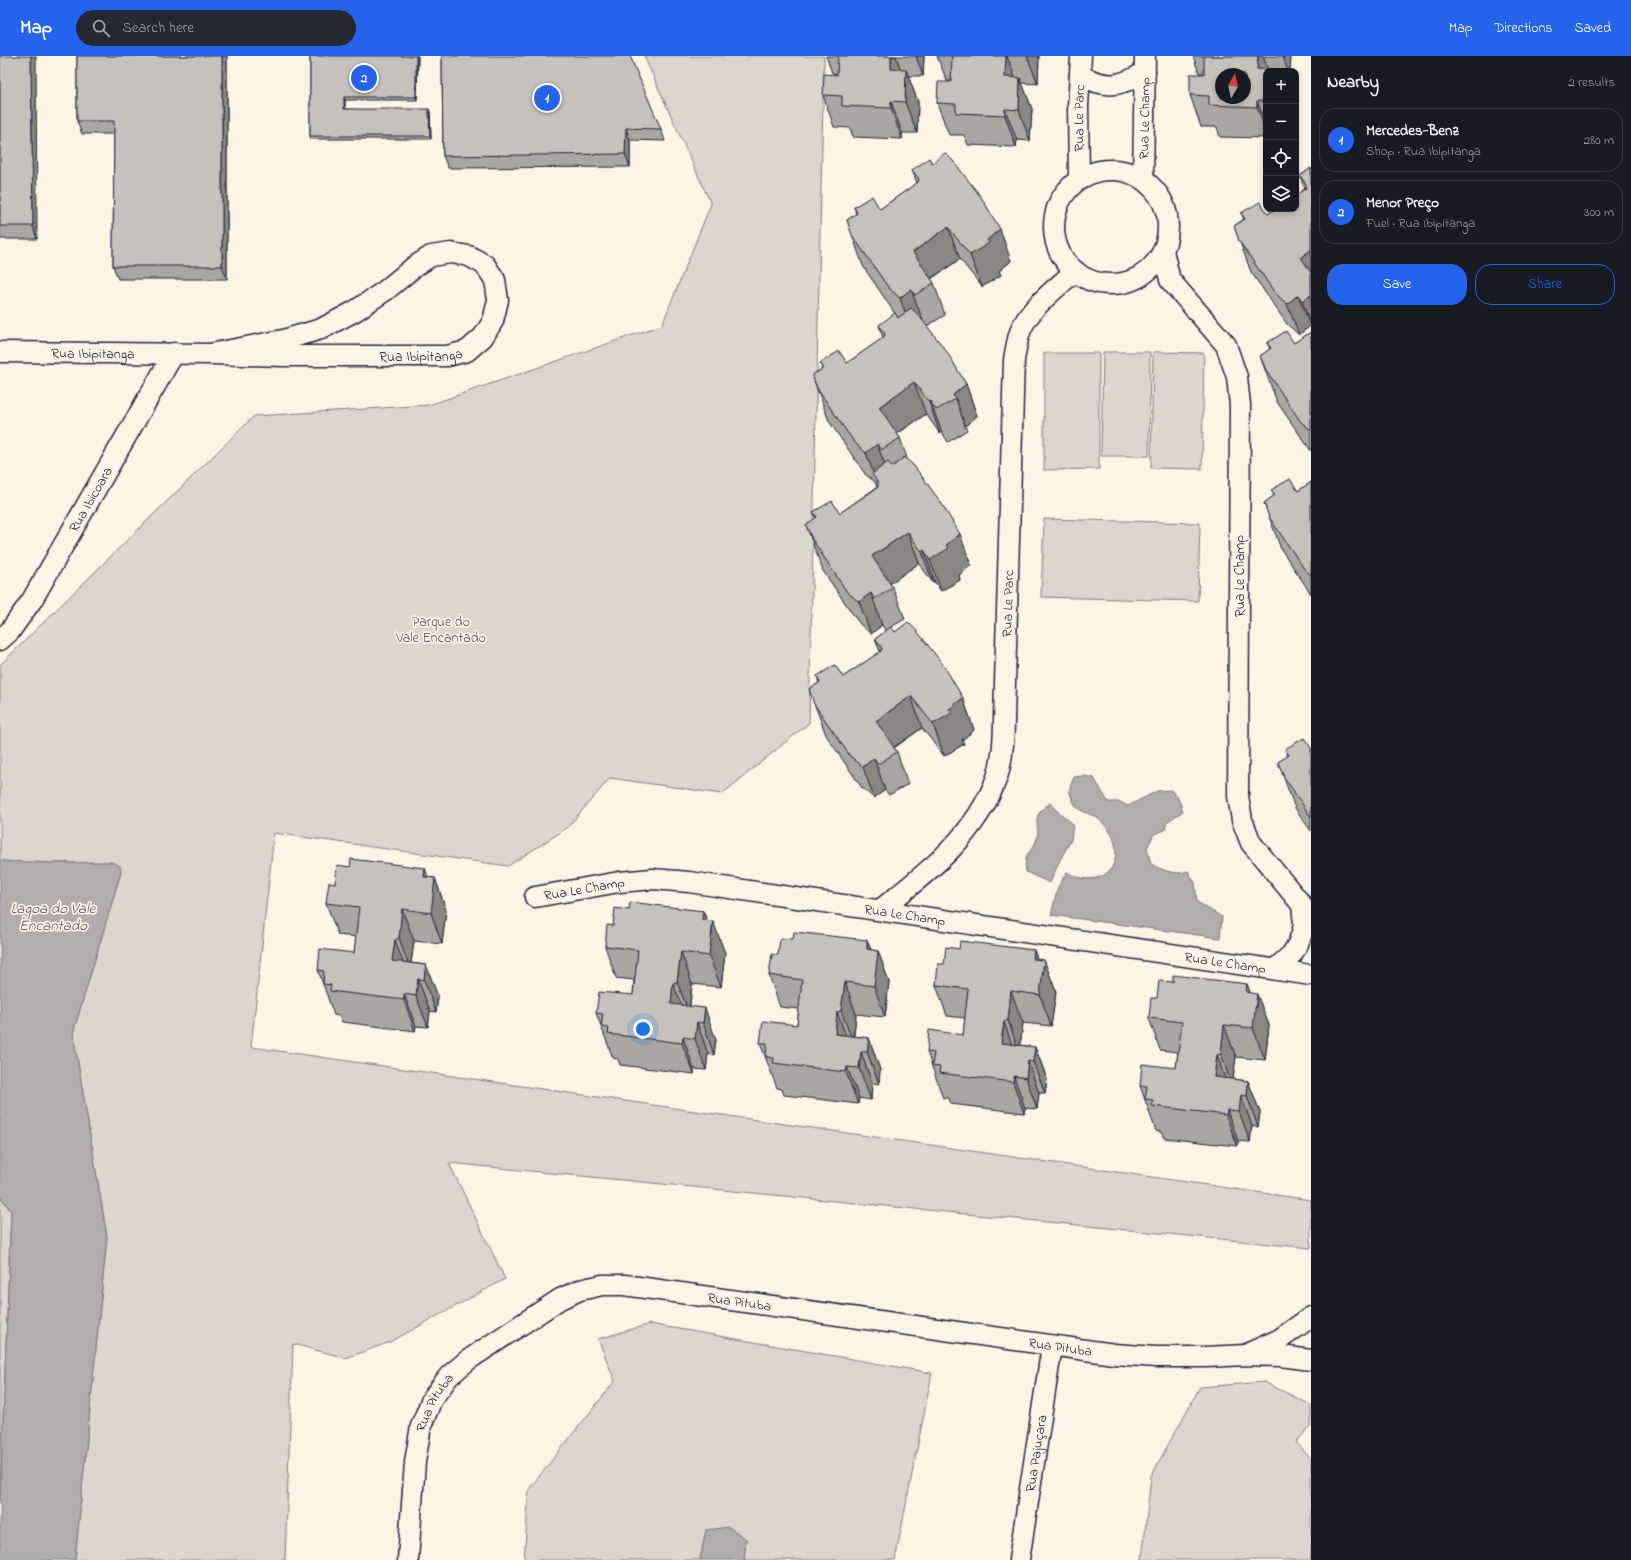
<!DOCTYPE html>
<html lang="en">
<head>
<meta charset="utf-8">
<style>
  :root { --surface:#171b24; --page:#242831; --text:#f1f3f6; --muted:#9ea1a6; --line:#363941; --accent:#2563eb }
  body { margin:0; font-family:"Indie Flower",sans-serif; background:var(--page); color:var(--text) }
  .controls { position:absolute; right:12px; top:12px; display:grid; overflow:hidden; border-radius:8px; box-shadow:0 2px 6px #0003 }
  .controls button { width:36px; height:36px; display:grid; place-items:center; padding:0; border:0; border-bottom:1px solid var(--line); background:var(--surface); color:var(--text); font:20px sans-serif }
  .compass { position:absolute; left:1215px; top:12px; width:36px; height:36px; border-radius:50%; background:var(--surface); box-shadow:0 2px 6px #0003; rotate:9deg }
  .you { position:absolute; left:643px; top:973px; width:14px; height:14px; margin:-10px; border:3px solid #fff; border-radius:50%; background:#1a73e8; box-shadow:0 0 0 6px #1a73e833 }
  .badge { display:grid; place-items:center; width:26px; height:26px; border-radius:50%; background:var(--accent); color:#fff; font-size:13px; font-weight:700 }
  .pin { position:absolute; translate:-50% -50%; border:2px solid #fff; box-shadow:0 1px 4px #0006 }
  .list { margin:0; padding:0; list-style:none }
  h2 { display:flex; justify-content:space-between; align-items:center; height:52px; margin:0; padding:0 16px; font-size:17px }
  h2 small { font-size:13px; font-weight:400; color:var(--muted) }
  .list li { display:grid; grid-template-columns:26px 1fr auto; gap:12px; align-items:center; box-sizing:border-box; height:64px; margin:0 8px 8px; padding:0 8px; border:1px solid var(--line); border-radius:16px }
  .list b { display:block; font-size:15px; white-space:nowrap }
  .list p { margin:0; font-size:13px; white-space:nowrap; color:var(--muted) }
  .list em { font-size:13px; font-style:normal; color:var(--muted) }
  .actions { display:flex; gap:8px; padding:12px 16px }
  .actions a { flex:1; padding:9px 0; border:1px solid var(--accent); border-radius:16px; text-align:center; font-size:14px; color:var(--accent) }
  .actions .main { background:var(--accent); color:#fff }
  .icon { flex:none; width:22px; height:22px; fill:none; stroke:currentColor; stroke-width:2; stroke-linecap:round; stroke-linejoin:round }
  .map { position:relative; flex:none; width:1311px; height:1504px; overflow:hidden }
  header { display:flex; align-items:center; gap:24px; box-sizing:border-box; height:56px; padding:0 20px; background:var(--accent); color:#fff }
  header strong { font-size:19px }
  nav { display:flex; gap:22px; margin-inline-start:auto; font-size:14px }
  .search { width:280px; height:36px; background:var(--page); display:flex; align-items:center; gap:10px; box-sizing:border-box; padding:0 14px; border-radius:22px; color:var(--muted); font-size:15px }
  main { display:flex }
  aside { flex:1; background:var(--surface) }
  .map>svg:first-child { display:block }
</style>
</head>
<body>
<header>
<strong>Map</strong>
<div class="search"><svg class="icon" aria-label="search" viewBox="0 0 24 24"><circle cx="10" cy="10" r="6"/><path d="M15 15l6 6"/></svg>Search here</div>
<nav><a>Map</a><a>Directions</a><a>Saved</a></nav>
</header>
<main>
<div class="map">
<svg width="1311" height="1504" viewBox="0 0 1311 1504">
  <rect width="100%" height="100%" fill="#fcf5e5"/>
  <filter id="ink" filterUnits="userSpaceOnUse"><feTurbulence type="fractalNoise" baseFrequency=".025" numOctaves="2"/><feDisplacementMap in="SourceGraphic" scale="8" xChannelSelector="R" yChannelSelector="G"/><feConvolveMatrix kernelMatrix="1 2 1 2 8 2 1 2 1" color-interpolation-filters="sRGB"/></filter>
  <g filter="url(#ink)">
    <!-- green -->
    <g fill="#dcd6cc" stroke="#7f7c84">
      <path d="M644,0H824L809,667L722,738L610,722L567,772L508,810L274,777L251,991L1311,1144V1192L449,1107L505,1223L390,1286L346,1302L293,1288L285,1504H75L107,1181L73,977L121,816L111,806L56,807L0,805V609L254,360L429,349L662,269L711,148Z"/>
      <path d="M1103,296H1150L1149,400H1101Z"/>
      <path d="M1153,296L1204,297L1202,413L1151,412Z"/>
      <path d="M1044,297H1099V413L1044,414Z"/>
      <path d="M1044,463L1200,467L1198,545L1041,541Z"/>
      <path d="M0,1140L11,1155L0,1445Z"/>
      <path d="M650,1268L932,1317L895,1504H744L746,1483L706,1474L700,1504H524L529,1433L615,1325L598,1283Z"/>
      <path d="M1264,1326L1311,1349V1370L1296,1386L1311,1403V1504H1142L1151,1420L1200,1331Z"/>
    </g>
    <!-- water -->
    <g fill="#b2adab" stroke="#78757e">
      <path d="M1084,720L1094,722L1108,746H1120L1128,750L1157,735L1171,734L1178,742L1183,755L1167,766L1165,774L1154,778L1147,792L1151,808C1162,814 1176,820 1188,815L1195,827L1197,846L1222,861L1220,882L1051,859L1058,831L1067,816C1077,822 1084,824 1096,822C1119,818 1121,787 1107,772C1104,768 1100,764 1096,761C1091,758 1084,757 1079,753C1074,750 1071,740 1069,734L1074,721Z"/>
      <path d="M1050,747L1055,753L1073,768L1071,784L1059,806L1050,827L1026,816C1023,793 1032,799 1037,782C1039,776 1037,772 1037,766C1036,757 1044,752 1050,747Z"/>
      <path d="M0,805L56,807L112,806L120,810L121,816L73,977L107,1181L75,1504H0V1445L11,1155L0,1140Z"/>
      <path d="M729,1471L746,1483L744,1504H700L706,1474Z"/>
    </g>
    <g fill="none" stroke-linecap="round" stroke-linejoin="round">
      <!-- street casing -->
      <g stroke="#22223b" stroke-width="23">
        <g id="street">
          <path d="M1080,19C1106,33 1120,31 1145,16"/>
          <circle cx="1111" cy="171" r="57"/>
          <path id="s1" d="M1079,123L1078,50L1081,0"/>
          <path id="s2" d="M1143,123L1145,0"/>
          <path d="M1163,195L1170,224L1226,289L1237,321L1240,349L1238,740L1242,764L1251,787L1302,849L1304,868L1302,877L1298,888L1292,898L1275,913"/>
          <path id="s3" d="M0,296L210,298L284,300H447L467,295L483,281L493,265L498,244L495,224L485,209L469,200L451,197L431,200L414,211L386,234L355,255L321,273L283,284L210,298"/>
          <path id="s4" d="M0,584L10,575L32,544L174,297"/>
          <path id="s5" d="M535,841L619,826L653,823L689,826L1311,919"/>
          <path id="s6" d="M880,854C927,817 977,779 997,721C1003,703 1004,682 1004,663L1014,304C1016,293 1017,282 1022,271C1033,249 1057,232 1075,215"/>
          <path d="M1249,1297L1280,1283L1311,1261"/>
          <path id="s7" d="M408,1504L415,1406L421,1370L432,1343L449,1320L468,1304L560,1243L580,1234L602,1229H624L1114,1298L1156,1301H1206L1246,1299L1281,1300L1311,1304"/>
          <path id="s8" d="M1019,1504L1052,1290"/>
        </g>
      </g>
      <!-- street -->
      <use href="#street" stroke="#fcf5e5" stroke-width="20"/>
    </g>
    <!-- wall -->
    <g fill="#aaa6a1" stroke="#22223b">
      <path d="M0,0L37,183H0Z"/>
      <path d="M77,0H227V223H118L113,210L114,78H82L77,65Z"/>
      <path d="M310,0H418L417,44H345V53L430,56L431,83H311L310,80Z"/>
      <path d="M442,0L661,73L665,85L630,84V111L448,112L443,100Z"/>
      <path d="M826,0H924L923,20H908L918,46L917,77H902V83L853,81L850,72L834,71L823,39L837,19V18L832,17Z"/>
      <path d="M937,0H1039L1038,28L1022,27L1032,53L1030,85L1017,84L1016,91L968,89L964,79H949L937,47L951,26V25H947Z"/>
      <path d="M1193,0H1291L1290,15H1266V82L1220,81L1217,71H1201L1190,39L1204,17H1199Z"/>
      <path d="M1311,112V272L1310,270L1299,279L1287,268L1251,216L1234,170L1244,163L1241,157L1268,158L1305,133L1300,120Z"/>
      <path d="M912,114L1011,205L999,215L1001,219L982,231L960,203L931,223L934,227L945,259L927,270L966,328L977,360L965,370L967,374L948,386L942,376L940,378L926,358L897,378L900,382L908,405L971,509L959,519L960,524L941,535L935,526L933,527L919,507L890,527L893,532L905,563L891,571L895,576L963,642L974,674L962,684L964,688L944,700L922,672L894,692L897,696L908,728L889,739L885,734L874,742L862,732L826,679L809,633L819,627L817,620L843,621L880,596L875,583L891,572L886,575L882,569L871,578L859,567L823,515L806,469L816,462L813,456L840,457L877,431L875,426L865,418L829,365L812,319L822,313L820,307H847L883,282L879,269L898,262L863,210L847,164L856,158L854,151L880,153L917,127Z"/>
      <path d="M1311,276V395L1277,346L1260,300L1270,293L1267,287H1294Z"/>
      <path d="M1311,426V538L1281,493L1264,447L1274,440L1271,434L1298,435Z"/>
      <path d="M1311,692V775L1295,752L1278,706L1288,700L1285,693Z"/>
      <path d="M350,811L435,822L446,854L442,888L414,885L411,907L426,909L438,941L436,956L430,955L428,971L416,970L415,975L342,966L339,960L334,959L318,914L354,897L356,881L338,879L326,847L335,827Z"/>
      <path d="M629,854L703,855L707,864L725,897L721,931L692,928L690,950L716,984L714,999L708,998L706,1014L694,1013V1018L620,1009L618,1003L613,1002L596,957L633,939L634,924L616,922L605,890L613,870Z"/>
      <path d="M793,883L867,884L871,894L878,895L889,926L885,961L856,958L854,980L869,982L880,1014L879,1028L872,1027L871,1044L859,1042L858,1048L784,1039L782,1033L777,1032L760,987L797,969L799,953L780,951L769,919L778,899Z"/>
      <path d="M959,893L1034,894L1037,903L1044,904L1056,936L1051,970L1023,967L1020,989L1035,991L1047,1023L1045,1037H1039L1037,1053L1025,1052L1024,1057L951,1048L949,1042H943L927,996L963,979L965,962L947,960L936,929L944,908Z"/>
      <path d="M1173,926L1247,928L1250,937L1269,969L1265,1004L1236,1001L1233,1023L1248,1025L1260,1056L1258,1071L1252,1070L1250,1086L1238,1085L1237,1090L1164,1082L1161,1076L1156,1075L1140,1030L1176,1012L1178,996L1160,994L1149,962L1157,942Z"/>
    </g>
    <!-- shaded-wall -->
    <g fill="#8b8783" stroke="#22223b">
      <path d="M31,0H36L37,183L33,170Z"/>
      <path d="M222,0H227V223L222,210Z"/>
      <path d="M416,0H418L417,44L416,41Z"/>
      <path d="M891,0H896L903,20L891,13Z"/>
      <path d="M916,0H924L923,20Z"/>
      <path d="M1006,0H1007L1017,27L1005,21Z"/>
      <path d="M1027,0H1039L1038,28Z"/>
      <path d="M1258,0H1263L1268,15L1257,13Z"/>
      <path d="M1283,0H1291L1290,15H1288Z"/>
      <path d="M906,14L918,46L917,77L905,46Z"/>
      <path d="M1020,22L1032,53L1030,85L1019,54Z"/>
      <path d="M344,41L345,44V56L344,53Z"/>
      <path d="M891,45L902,77V83L891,52Z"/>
      <path d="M1257,45L1266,68V75L1257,51Z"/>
      <path d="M429,53L430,56L431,83L430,80Z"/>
      <path d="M1005,53L1017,84L1016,91L1005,59Z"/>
      <path d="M626,72L630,84V111L625,98Z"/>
      <path d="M948,171L960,203L924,227L913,196Z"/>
      <path d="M1000,173L1011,205L999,215L1001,219L982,231L970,199L987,184Z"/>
      <path d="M1311,194V230L1301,201Z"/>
      <path d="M911,233L923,265L911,273L900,242Z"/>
      <path d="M1298,239L1310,270L1299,279L1287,248Z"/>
      <path d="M1311,239V269L1302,245Z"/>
      <path d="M914,326L926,358L891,382L879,351Z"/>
      <path d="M966,328L977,360L965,370L956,343L953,339Z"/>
      <path d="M930,345L942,376L940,378L929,346Z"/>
      <path d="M877,388L889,420L876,424L866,397Z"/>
      <path d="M908,476L919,507L884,532L872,500Z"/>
      <path d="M960,478L971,509L959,519L960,524L941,535L930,504L946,489Z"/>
      <path d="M924,494L935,526L933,527L922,496Z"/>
      <path d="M871,537L882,569L871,578L859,546Z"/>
      <path d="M911,640L922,672L887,696L876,665Z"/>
      <path d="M963,642L974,674L962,684L964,688L944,700L933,668L949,653Z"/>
      <path d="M874,702L885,734L874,742L863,711Z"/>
      <path d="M425,812L433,836L435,822L446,854L442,888L431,857L424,821Z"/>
      <path d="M402,853L414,885L410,914L399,882Z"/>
      <path d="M703,855L712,879L713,865L725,897L721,931L709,900L702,864Z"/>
      <path d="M395,884L406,915L392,905Z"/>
      <path d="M867,884L876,909L878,895L889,926L885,961L874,930L867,893Z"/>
      <path d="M1034,894L1043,918L1044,904L1056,936L1051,970L1040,939L1033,903Z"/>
      <path d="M681,896L692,928L689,957L677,926Z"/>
      <path d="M426,909L438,941L436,956L424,924Z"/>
      <path d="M418,923L430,955L428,971L416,940Z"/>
      <path d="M845,926L856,958L853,986L841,955Z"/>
      <path d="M673,927L685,958L671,948Z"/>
      <path d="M1247,928L1256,952L1257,938L1269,969L1265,1004L1253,972L1246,936Z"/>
      <path d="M1011,935L1023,967L1019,996L1008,964Z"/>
      <path d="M404,938L416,970L415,975L404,944Z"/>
      <path d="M705,952L716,984L714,999L703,967Z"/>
      <path d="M837,956L849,988L835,978Z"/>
      <path d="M697,966L708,998L706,1014L695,983Z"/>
      <path d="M1004,966L1015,997L1001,987Z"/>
      <path d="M1224,969L1236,1001L1232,1030L1221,998Z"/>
      <path d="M683,981L694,1013V1018L682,987Z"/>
      <path d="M869,982L880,1014L879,1028L867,996Z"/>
      <path d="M1035,991L1047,1023L1045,1037L1033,1006Z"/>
      <path d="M861,996L872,1027L871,1044L859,1012Z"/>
      <path d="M1217,999L1228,1031L1214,1021Z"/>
      <path d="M1028,1005L1039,1037L1037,1053L1026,1022Z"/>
      <path d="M847,1011L859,1042L858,1048L846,1016Z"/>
      <path d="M1014,1020L1025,1052L1024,1057L1013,1026Z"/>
      <path d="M1248,1025L1260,1056L1258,1071L1247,1040Z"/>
      <path d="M1241,1039L1252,1070L1250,1086L1239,1055Z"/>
      <path d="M1227,1054L1238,1085L1237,1090L1226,1059Z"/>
    </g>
    <!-- building -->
    <g fill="#c6c1bb" stroke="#22223b" fill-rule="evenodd">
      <path d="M0,0H31L33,170H0Z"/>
      <path d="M77,0H222V210H113L114,65H77Z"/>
      <path d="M310,0H416V41H344V53H429L430,80H310Z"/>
      <path d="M442,0H630L661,73L626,72L625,98L443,100Z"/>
      <path d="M838,0H891V13L906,14L905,46L891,45V52L842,50V40L823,39L824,18L837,19Z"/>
      <path d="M952,0H1006L1005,21L1020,22L1019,54L1005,53V59L956,57V48L937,47L938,26H951Z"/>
      <path d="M1204,0H1258L1257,13L1273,14V15H1266V45H1257V51L1209,49V40L1190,39V18H1204ZM1221,18H1245V42H1221Z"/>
      <path d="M945,97L954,106L981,141L1000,173L987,184L989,187L970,199L948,171L913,196L934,227L915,239L911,233L900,242L888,231L852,179L847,164L857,157L854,151L872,140L880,153L918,126L919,123L912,114L929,102L932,107Z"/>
      <path d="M1311,112V194L1301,201L1311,217V239L1302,245L1298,239L1287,248L1275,237L1239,185L1234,170L1245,163L1241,157L1260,146L1268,158L1275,153H1296V139L1306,132V128L1300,120Z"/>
      <path d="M911,252L920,261L947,296L966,328L953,339L956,343L936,354L930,345L929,346L914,326L879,351L900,382L881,394L877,388L866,397L854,386L818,334L812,319L824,312L820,307L839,295L847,307L884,281L885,278L879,269L895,257L898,262Z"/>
      <path d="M1286,275L1294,287L1311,276V374L1301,366L1266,314L1260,300L1271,292L1267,287Z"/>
      <path d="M904,401L914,410L940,445L960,478L946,489L949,492L930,504L924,494L922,496L908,476L872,500L893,532L874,543L871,537L859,546L847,536L812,483L806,469L817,461L813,456L832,445L840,457L878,431V427L872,418L888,406L892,411Z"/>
      <path d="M1290,423L1298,435L1311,426V519L1305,514L1269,461L1264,447L1275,439L1271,434Z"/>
      <path d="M908,566L917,575L944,610L963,642L949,653L952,657L933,668L911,640L876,665L897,696L878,708L874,702L863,711L850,700L814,648L809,633L820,626L817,620L835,609L843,621L881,595L882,592L875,583L891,571L895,576Z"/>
      <path d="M1304,682L1311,692V761L1284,721L1278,706L1289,699L1285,693Z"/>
      <path d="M351,803L425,812L424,821L435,822L431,857L402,853L399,882L395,884L392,905L426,909L424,924L418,923L416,940L404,938V944L330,935L331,929L323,928L324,915L318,914L320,893L354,897L359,851L326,847L329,826L335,827L337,809L350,811Z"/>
      <path d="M630,846L703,855L702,864L713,865L709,900L681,896L677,926L673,927L671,948L705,952L703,967L697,966L695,983L683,981L682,987L608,978L609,972L601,971L603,958L596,957L599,936L633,939L638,894L605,890L607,869L613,870L615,852L629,854Z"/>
      <path d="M794,876L867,884V893L878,895L874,930L845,926L841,955L837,956L835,978L869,982L867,996H861L859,1012L847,1011L846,1016L773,1007L774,1002L766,1001L767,987H760L763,965L797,969L802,924L769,919L772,898L778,899L780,882L793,883Z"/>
      <path d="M960,885L1034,894L1033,903L1044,904L1040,939L1011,935L1008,964L1004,966L1001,987L1035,991L1033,1006L1028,1005L1026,1022L1014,1020L1013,1026L939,1017L940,1011L932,1010L934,997L927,996L929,974L963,979L968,933L936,929L938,908H944L946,891L959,893Z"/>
      <path d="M1173,919L1247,928L1246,936L1257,938L1253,972L1224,969L1221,998L1217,999L1214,1021L1248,1025L1247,1040L1241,1039L1239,1055L1227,1054L1226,1059L1152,1050L1153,1044L1145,1043L1147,1030H1140L1142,1008L1176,1012L1182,966L1149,962L1151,942H1157L1159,925L1173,926Z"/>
    </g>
  </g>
  <g text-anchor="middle" stroke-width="3.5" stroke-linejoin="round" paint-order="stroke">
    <!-- street labels -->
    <g font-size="14" fill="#22223b" stroke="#fcf5e5">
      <text dy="5" stroke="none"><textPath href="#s1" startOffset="61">Rua Le Parc</textPath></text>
      <text dy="5" stroke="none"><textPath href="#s2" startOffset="61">Rua Le Champ</textPath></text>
      <text dy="5" stroke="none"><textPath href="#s3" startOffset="93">Rua Ibipitanga</textPath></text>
      <text dy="5" stroke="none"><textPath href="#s3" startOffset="421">Rua Ibipitanga</textPath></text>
      <text dy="5" stroke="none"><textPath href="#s4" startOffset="168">Rua Ibicoara</textPath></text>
      <text transform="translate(1239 520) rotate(-90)" y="5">Rua Le Champ</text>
      <text dy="5" stroke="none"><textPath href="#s6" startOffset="354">Rua Le Parc</textPath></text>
      <text dy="5" stroke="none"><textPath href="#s5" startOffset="50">Rua Le Champ</textPath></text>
      <text dy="5" stroke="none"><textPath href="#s5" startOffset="374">Rua Le Champ</textPath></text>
      <text dy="5" stroke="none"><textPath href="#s5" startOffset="698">Rua Le Champ</textPath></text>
      <text dy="5" stroke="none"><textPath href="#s7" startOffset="511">Rua Pituba</textPath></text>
      <text dy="5" stroke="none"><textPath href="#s7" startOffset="835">Rua Pituba</textPath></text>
      <text dy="5" stroke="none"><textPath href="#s7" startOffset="162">Rua Pituba</textPath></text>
      <text dy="5" stroke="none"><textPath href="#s8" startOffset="108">Rua Pajuçara</textPath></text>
    </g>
    <!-- park labels -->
    <g font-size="14" fill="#504f5f" stroke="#fcf5e5">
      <text x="441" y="570">Parque do<tspan x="441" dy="16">Vale Encantado</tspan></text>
    </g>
    <!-- water labels -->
    <g font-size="15" font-style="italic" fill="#545362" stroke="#fcf5e5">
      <text x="53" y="857">Lagoa do Vale<tspan x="53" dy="17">Encantado</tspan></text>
    </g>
  </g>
</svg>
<div class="controls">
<button>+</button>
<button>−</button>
<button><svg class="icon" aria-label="locate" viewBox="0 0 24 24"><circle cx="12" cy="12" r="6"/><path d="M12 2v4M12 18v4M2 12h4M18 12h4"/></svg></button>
<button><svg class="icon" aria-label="layers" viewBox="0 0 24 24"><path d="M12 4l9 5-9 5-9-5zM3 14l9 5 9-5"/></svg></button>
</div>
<svg class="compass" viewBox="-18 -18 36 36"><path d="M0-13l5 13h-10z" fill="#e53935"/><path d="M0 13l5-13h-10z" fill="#9ea1a6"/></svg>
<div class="you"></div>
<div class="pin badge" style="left:547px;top:42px">1</div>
<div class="pin badge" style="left:364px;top:22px">2</div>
</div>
<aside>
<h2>Nearby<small>2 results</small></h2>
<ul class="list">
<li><span class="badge">1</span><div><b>Mercedes-Benz</b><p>Shop · Rua Ibipitanga</p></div><em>280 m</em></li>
<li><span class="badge">2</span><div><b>Menor Preço</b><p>Fuel · Rua Ibipitanga</p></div><em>300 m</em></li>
</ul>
<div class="actions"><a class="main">Save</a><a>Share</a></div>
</aside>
</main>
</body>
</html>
